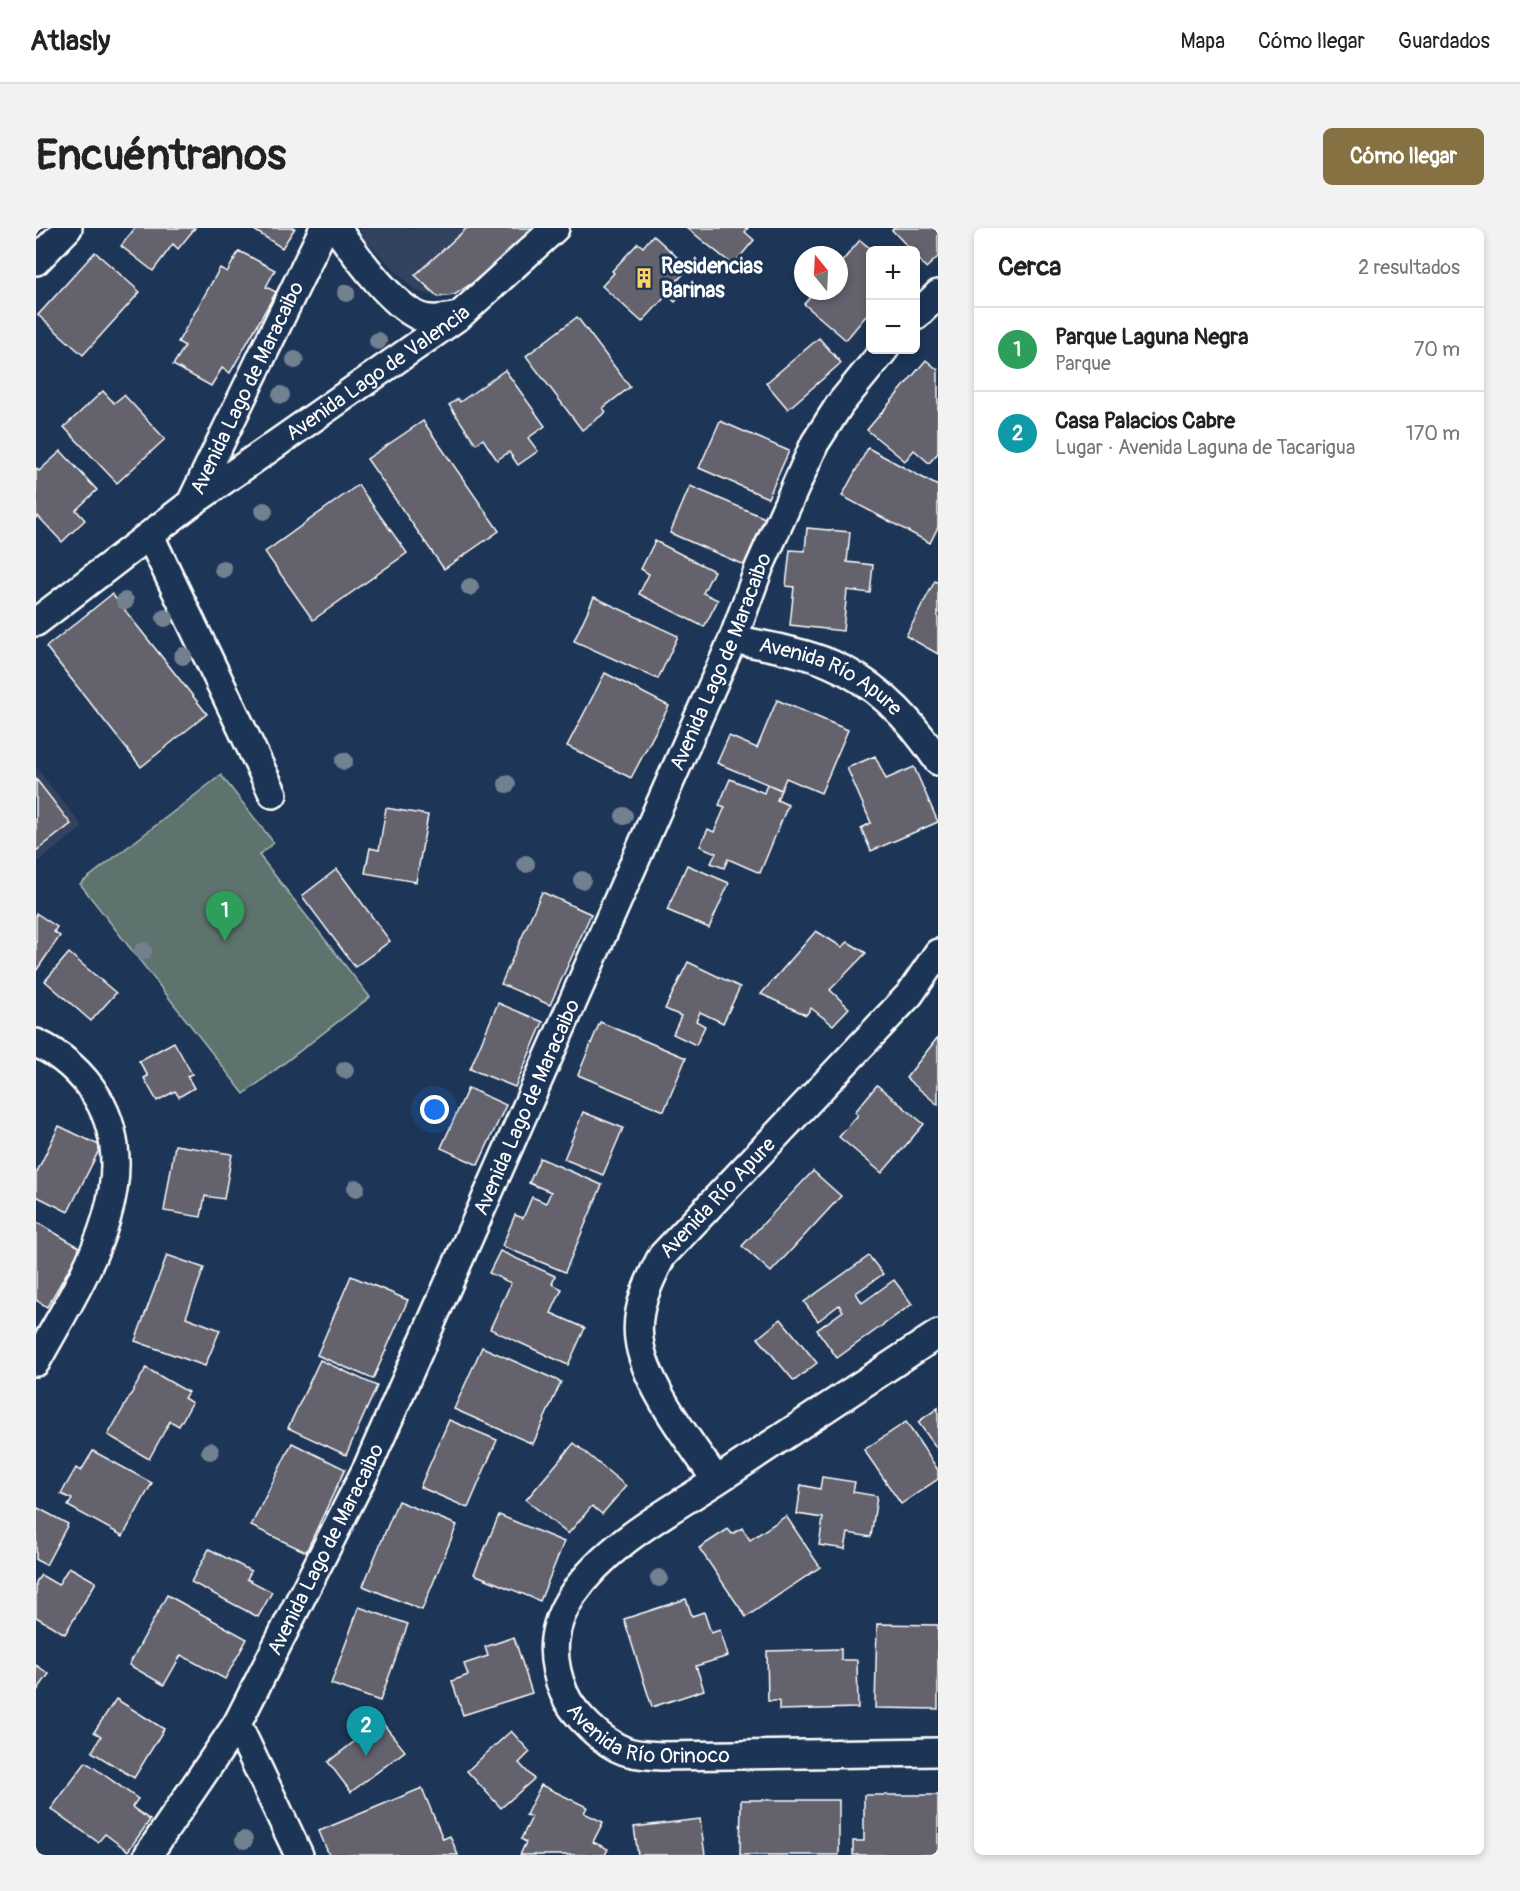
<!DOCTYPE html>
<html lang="es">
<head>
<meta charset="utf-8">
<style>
  :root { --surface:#fff; --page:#f2f2f2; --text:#222; --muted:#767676; --line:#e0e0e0; --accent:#857141 }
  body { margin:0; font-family:Pangolin,sans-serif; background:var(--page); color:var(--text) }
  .controls { position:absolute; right:18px; top:18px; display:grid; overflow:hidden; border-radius:9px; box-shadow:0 3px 9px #0003 }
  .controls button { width:54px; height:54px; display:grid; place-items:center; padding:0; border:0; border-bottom:2px solid var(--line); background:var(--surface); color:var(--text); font:30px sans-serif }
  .compass { position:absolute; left:758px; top:18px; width:54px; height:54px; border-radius:50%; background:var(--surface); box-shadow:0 3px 9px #0003; rotate:342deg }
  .you { position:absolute; left:399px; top:882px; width:21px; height:21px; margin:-15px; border:4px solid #fff; border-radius:50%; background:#1a73e8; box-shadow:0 0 0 9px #1a73e833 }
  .badge { display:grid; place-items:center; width:39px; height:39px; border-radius:50%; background:var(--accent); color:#fff; font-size:20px; font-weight:700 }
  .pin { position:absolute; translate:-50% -50px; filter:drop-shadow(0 2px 3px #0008) }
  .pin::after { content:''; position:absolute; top:32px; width:21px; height:18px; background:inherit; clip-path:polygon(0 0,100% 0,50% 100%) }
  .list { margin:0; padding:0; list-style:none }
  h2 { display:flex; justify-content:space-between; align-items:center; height:78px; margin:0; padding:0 24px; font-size:26px }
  h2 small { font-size:20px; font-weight:400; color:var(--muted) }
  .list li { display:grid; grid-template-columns:39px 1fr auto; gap:18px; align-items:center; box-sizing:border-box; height:84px; padding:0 24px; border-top:2px solid var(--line) }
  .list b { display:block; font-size:22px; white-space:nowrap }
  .list p { margin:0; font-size:20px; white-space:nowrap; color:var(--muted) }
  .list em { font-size:20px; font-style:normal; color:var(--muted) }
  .map { position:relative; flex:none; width:902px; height:1627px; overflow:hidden; border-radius:9px }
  header { display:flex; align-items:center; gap:36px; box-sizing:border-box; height:84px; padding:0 30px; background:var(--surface); border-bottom:2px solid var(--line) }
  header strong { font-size:28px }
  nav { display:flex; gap:33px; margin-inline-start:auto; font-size:21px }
  .intro { display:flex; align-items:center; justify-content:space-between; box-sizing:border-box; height:144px; padding:0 36px }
  h1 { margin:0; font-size:42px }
  .button { padding:15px 27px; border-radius:9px; background:var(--accent); color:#fff; font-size:21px; font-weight:700 }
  main { display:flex; gap:36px; padding:0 36px }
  aside { flex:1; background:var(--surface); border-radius:9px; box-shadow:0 3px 9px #0003 }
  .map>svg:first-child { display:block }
</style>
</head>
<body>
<header>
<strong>Atlasly</strong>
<nav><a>Mapa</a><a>Cómo llegar</a><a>Guardados</a></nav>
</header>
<div class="intro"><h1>Encuéntranos</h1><a class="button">Cómo llegar</a></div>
<main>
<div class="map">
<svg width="902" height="1627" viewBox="0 0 902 1627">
  <rect width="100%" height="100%" fill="#1d3557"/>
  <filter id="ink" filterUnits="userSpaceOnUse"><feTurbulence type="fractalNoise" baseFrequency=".0167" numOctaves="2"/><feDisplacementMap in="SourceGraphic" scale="12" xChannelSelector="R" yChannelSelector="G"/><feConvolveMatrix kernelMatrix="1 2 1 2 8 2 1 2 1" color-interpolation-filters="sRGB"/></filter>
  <g filter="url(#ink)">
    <!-- built -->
    <g fill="#32425e">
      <path d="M323,0H500L436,55L418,67L402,69L379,63L328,11Z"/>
      <path d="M0,539L47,599L0,636Z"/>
    </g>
    <!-- green -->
    <path fill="#5e736e" stroke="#aeb9b6" stroke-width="1.5" d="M185,547L238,615L223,627L334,769L208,866L44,656Z"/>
    <!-- building -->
    <g fill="#63626d" stroke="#fff" stroke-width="1.5">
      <path d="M99,0H159L142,21L137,16L117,43L85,18Z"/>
      <path d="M215,0H259L246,20Z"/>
      <path d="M431,0H500L436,55L418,67L402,69L379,47Z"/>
      <path d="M651,0H712L709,4L718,12L697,37Z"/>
      <path d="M858,0H902V29L890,40L880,28V22H875L856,2Z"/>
      <path d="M617,7L653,40L639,55L648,64L639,74L631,67L606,94L566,58L578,45L576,43L602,15L607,19Z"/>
      <path d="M824,12L836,22H834V83L810,112L768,76L780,63H803V37Z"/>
      <path d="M203,23L239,42L230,59L240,64L194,145L186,140L175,158L137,137L149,118L142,114L184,40L191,44Z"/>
      <path d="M59,24L104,64L47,127L2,87Z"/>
      <path d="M541,89L594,159L567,180L570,184L546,202L490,128Z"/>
      <path d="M783,110L805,135L752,181L730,155Z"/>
      <path d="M890,132L902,142V225L893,235L878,222L869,233L831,202Z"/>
      <path d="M469,142L509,198L492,210L502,223L482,237L473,224L461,232L447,211L440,216L413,177L422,171L424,174Z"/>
      <path d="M67,163L78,175L88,167L129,211L81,255L28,199Z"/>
      <path d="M387,193L463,303L408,341L331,231Z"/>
      <path d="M684,193L753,223L732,270L663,240Z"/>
      <path d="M832,220L902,258V299L894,315L806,268Z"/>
      <path d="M25,223L61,262L40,282L49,292L26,314L2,288L0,290V240L3,243Z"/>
      <path d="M322,257L371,325L277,392L229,324Z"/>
      <path d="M654,258L729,290L708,337L634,305Z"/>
      <path d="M771,300L814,304L811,334L837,337L834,365L811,362L807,403L754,397L758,359L750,358L754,322L769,323Z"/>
      <path d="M619,313L678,343L667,365L682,372L668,399L603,366L613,346L605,341Z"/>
      <path d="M899,353L902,355V426L870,408Z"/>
      <path d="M76,366L171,486L105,539L10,419Z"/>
      <path d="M558,369L642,408L622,451L538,413Z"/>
      <path d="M569,445L633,478L595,550L531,518Z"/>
      <path d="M741,472L812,502L785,565L750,550L745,562L681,535L693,508L721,520Z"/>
      <path d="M839,528L850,551L878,539L902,594L835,623L825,600L835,595L811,540Z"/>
      <path d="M0,551L35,596L0,623Z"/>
      <path d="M694,551L728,565L731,556L745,562L741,572L752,577L724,645L692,631L688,640L675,635L680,625L664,618L672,601L678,604L689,579L683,577Z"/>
      <path d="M350,580L392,587L380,654L329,645L334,620L343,622Z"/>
      <path d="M651,637L693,655L673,700L631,682Z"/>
      <path d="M301,641L354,713L319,739L266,668Z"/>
      <path d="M506,664L555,686L514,777L465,756Z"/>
      <path d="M0,685L21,699L18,704L24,708L0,743Z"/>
      <path d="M780,703L806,719L812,714L830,725L794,762L813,780L797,797L775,780L770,787L725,766Z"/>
      <path d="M33,725L80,765L55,793L9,753Z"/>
      <path d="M652,734L704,759L687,795L664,784L660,793L669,798L660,817L637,806L645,788L629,781Z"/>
      <path d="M462,775L507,794L479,859L434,841Z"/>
      <path d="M564,794L650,830L628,883L542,847Z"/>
      <path d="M902,809V877L870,850Z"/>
      <path d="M138,814L156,846L151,848L158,860L143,869L139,863L121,873L108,850L112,848L103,833Z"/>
      <path d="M841,857L888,896L846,945L803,909L822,887L819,884Z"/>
      <path d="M432,860L470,877L442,937L405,920Z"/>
      <path d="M547,884L587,900L567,947L528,931Z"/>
      <path d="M23,898L65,918L32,984L0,968V946Z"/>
      <path d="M139,917L196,926L188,971L169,968L165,989L128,983Z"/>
      <path d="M504,930L566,957L529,1044L466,1018L479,987L487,990L496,969L510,975L515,964L493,955Z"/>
      <path d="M777,943L805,968L735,1044L706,1018Z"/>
      <path d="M0,994L45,1020L11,1079L0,1072Z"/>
      <path d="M464,1023L519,1048L516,1056L526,1061L515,1085L549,1100L532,1137L454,1101L475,1055L453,1045Z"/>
      <path d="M131,1027L168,1040L150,1089L184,1102L169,1138L99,1113Z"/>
      <path d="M833,1028L847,1046L820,1065L826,1075L858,1052L876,1076L801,1130L781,1102L807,1083L803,1077L782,1093L768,1074Z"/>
      <path d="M315,1048L372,1072L337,1151L281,1127Z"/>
      <path d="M745,1091L781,1135L758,1153L722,1110Z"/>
      <path d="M446,1119L525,1154L497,1216L418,1181Z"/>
      <path d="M284,1132L341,1158L310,1227L252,1200Z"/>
      <path d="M110,1140L152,1164L148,1170L156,1175L143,1198L134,1193L113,1231L72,1207Z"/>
      <path d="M902,1180V1222L882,1194Z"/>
      <path d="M413,1192L461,1212L432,1280L384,1259Z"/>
      <path d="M870,1194L902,1242V1251L865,1276L828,1222Z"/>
      <path d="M256,1215L309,1241L270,1324L215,1298Z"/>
      <path d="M538,1215L590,1258L566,1286L556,1278L532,1306L490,1272Z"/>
      <path d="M57,1223L116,1255L87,1308L32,1278L36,1271L25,1266L40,1240L45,1243Z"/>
      <path d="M786,1249L819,1254L817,1264L841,1268L835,1309L812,1305L809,1321L783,1317L787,1290L761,1286L765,1257L784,1261Z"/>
      <path d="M362,1273L421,1297L386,1382L327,1358Z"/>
      <path d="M0,1279L32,1296L10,1337L0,1332Z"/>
      <path d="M463,1287L528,1314L504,1373L438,1346Z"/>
      <path d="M750,1288L784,1339L710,1389L663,1320L692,1301L696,1306L706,1300L714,1312Z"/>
      <path d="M173,1321L215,1343L211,1351L236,1364L222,1389L155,1354Z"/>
      <path d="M33,1339L60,1354L29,1406L0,1389V1354L5,1347L22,1357Z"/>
      <path d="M131,1367L211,1411L189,1451L145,1427L128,1457L93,1437Z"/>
      <path d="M650,1371L656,1388L668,1384L675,1405L684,1402L692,1428L660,1438L668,1462L616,1479L588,1391Z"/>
      <path d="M323,1379L372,1396L344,1473L295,1456Z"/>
      <path d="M841,1396L902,1397V1481L839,1480Z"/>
      <path d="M478,1409L496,1465L427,1487L416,1453L432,1447L428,1436L452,1428L449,1419Z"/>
      <path d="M805,1421V1432H821L822,1480L743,1482V1473H732L731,1423Z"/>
      <path d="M0,1437L13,1446L0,1464Z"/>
      <path d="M80,1471L128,1501L98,1550L56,1524L65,1508L58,1504Z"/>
      <path d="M345,1493L369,1523L315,1564L292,1534Z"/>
      <path d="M475,1503L494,1524L483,1535L498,1551L465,1580L431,1543Z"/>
      <path d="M50,1534L102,1571L96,1579L114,1592L92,1623L69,1606L62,1614L15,1581Z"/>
      <path d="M505,1557L551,1579L548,1585L567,1594L557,1614L572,1621L569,1627H484L490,1614L485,1611L496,1589L490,1587Z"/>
      <path d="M386,1560L407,1611L414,1608L422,1627H293L283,1603Z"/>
      <path d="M828,1567H902V1627H817V1613H828Z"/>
      <path d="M705,1572H803V1627H704Z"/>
      <path d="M664,1591L669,1627H602L598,1599Z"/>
    </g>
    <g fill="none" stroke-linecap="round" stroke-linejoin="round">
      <!-- minor casing -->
      <g stroke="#fff" stroke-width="32">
        <g id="minor">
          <path d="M300,0C320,27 352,73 382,88C395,94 410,90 423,88"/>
          <path d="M0,33L32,0"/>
          <path d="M880,88L902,66"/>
          <path id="s1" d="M155,275L288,0"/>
          <path d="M114,308L237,566"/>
          <path id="s2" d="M0,394L154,276L423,88L519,0"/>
          <path id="s3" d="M697,411C730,418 765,423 795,436C840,455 876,493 902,533"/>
          <path d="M0,815C25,826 47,846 61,869C113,955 41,1059 0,1134"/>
          <path id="s4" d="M902,1106C830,1154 758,1201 686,1249C634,1283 573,1314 537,1366C515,1398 513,1429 528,1465C537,1486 567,1515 589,1523C599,1527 614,1527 625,1528L902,1524"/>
          <path id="s5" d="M680,1252C655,1215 608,1156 603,1111C599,1081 613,1053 626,1028L874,766L902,725"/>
          <path d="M201,1496L263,1627"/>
          <path id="s6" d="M112,1627L201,1496L332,1238L697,411L723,340L779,215L804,176L848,122"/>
        </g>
      </g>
      <!-- minor -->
      <use href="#minor" stroke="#1d3557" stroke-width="27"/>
    </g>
    <!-- trees -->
    <g fill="#728190">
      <circle cx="310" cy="65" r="9"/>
      <circle cx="342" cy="113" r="9"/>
      <circle cx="259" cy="132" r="9"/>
      <circle cx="245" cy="167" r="9"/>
      <circle cx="228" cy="283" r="9"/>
      <circle cx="187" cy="341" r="9"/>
      <circle cx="434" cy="359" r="9"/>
      <circle cx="89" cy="373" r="9"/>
      <circle cx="129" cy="390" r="9"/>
      <circle cx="147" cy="428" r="9"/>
      <circle cx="308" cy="533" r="9"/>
      <circle cx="471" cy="556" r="9"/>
      <circle cx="588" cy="588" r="9"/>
      <circle cx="490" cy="636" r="9"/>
      <circle cx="546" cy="652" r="9"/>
      <circle cx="107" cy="723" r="9"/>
      <circle cx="309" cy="842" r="9"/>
      <circle cx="320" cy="960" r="9"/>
      <circle cx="174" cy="1223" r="9"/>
      <circle cx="623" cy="1350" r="9"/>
      <circle cx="208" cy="1612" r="9"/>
    </g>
  </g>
  <!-- icons -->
  <defs>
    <g id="building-bare" transform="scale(1.62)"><path d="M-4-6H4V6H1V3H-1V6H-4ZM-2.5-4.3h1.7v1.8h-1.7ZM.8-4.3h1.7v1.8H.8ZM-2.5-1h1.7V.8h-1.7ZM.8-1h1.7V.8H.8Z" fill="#ffd166" stroke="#1d3557" stroke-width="2.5" paint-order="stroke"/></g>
  </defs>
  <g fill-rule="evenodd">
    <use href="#building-bare" x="608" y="50"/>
  </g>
  <g text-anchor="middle" stroke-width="6" stroke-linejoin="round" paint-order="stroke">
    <!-- poi labels -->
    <g font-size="21" font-weight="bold" fill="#fff" stroke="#1d3557" text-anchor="start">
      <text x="625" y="45">Residencias<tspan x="625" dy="24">Barinas</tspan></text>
    </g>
    <!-- street labels -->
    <g font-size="21" fill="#fff" stroke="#1d3557">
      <text dy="7" stroke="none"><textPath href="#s2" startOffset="423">Avenida Lago de Valencia</textPath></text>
      <text dy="7" stroke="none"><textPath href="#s1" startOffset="128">Avenida Lago de Maracaibo</textPath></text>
      <text dy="7" stroke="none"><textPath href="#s6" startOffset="1326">Avenida Lago de Maracaibo</textPath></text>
      <text dy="7" stroke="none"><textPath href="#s3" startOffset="106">Avenida Río Apure</textPath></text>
      <text dy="7" stroke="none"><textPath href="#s6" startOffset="840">Avenida Lago de Maracaibo</textPath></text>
      <text dy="7" stroke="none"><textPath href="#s5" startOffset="330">Avenida Río Apure</textPath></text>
      <text dy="7" stroke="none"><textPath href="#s6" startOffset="354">Avenida Lago de Maracaibo</textPath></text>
      <text dy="7" stroke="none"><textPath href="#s4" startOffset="657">Avenida Río Orinoco</textPath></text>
    </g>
  </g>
</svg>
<div class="controls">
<button>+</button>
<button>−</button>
</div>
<svg class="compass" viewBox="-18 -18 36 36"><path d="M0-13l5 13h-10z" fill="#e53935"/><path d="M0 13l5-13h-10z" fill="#767676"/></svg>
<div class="you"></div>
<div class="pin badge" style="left:189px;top:713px;background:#2e9e5b">1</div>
<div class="pin badge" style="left:330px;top:1528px;background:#0f9aa8">2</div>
</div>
<aside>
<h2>Cerca<small>2 resultados</small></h2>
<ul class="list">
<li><span class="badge" style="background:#2e9e5b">1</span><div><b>Parque Laguna Negra</b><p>Parque</p></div><em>70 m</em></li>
<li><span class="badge" style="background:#0f9aa8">2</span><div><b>Casa Palacios Cabre</b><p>Lugar · Avenida Laguna de Tacarigua</p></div><em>170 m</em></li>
</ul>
</aside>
</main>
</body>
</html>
